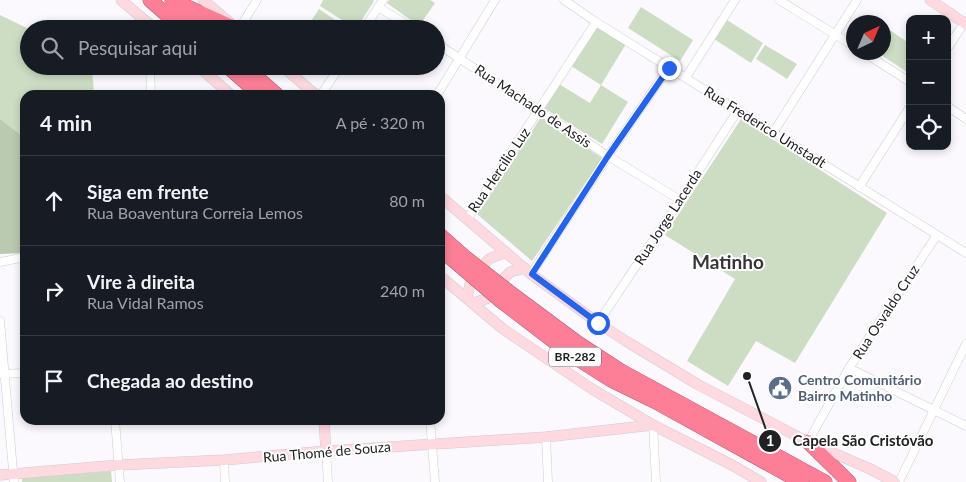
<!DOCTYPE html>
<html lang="pt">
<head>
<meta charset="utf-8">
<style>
  :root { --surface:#171b24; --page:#20242c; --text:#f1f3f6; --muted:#9ea1a6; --line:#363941 }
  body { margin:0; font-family:Lato,sans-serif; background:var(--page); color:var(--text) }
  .controls { position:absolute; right:15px; top:15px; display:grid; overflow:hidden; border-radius:10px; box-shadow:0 2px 8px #0003 }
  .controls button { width:45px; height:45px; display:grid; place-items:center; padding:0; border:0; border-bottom:1px solid var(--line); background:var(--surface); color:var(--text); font:25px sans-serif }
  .compass { position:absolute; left:846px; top:15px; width:45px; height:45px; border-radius:50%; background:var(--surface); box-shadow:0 2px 8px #0003; rotate:44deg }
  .stop { position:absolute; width:15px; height:15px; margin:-11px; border:4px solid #2563eb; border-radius:50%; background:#fff }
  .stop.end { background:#2563eb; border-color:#fff; box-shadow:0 1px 5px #0008 }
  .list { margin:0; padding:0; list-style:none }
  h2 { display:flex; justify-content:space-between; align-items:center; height:65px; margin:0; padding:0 20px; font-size:21px }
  h2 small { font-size:16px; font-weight:400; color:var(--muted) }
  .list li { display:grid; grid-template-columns:32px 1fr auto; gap:15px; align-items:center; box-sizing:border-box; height:90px; padding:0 20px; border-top:1px solid var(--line) }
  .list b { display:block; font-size:19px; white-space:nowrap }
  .list p { margin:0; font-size:16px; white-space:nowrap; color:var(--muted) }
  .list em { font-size:16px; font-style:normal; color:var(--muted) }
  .icon { flex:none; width:28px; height:28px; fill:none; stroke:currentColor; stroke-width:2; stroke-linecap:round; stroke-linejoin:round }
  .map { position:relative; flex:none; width:966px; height:482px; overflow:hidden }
  .search { position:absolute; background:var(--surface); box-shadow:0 2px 8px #0003; left:20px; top:20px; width:425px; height:55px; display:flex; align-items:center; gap:12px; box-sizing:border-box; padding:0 18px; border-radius:28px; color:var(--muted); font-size:19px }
  .panel { position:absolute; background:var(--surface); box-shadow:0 2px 8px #0003; left:20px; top:90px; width:425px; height:335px; border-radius:15px }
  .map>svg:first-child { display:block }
</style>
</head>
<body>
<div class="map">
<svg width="966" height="482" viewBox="0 0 966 482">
  <rect width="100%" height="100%" fill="#fcf9fe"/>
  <!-- green -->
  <g fill="#ccddc4">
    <path d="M323,0H373L374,1L356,29L320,6Z"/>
    <path d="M389,0H430L435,3L419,26L387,3Z"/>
    <path d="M641,7L693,40L680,61L628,28Z"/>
    <path d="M319,9L349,29H316L309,24Z"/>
    <path d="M0,15L29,29V66H92L94,95H25V138L0,119Z"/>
    <path d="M727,20L763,43L751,63L714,39Z"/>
    <path d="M596,26L626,44L601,85L628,102L602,144L544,108L559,84L590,103L601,85L571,66Z"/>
    <path d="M884,26L910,44V74L878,53L884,52Z"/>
    <path d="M765,45L797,64L787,79L756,59Z"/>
    <path d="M541,117L602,158L532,261L477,214Z"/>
    <path d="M741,119L887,213L795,363L756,341L728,386L687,361L735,279L665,235Z"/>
    <path d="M111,471L112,482H22V478Z"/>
  </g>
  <!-- forest -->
  <path fill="#b9cab0" d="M0,119L25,138V253L0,254Z"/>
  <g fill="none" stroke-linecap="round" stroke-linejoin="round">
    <!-- street casing -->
    <g stroke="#cfccd1" stroke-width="9">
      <g id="street">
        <path d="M564,0L596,22L966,253"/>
        <path d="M779,0L854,46"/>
        <path d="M378,7L414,29"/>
        <path d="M239,29L257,0"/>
        <path d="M364,29L383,0"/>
        <path d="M436,43L608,156L680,200"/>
        <path d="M947,49L964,23"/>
        <path d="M863,52L910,82"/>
        <path d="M150,66L151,95"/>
        <path d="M686,77L735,0"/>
        <path d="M321,95L340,66"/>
        <path d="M437,95L495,0"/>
        <path d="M947,106L966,119"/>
        <path d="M773,133L857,0"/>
        <path d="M859,187L910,107"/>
        <path d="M468,218L596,22"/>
        <path d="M0,262L25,257"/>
        <path d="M531,274L608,156L669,67"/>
        <path d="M0,321L14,482"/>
        <path d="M598,323L680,200L738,110"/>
        <path d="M849,368L966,426"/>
        <path d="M0,374L25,373"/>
        <path d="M115,420L120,482"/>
        <path d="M430,420L435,482"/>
        <path d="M653,425L656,482"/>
        <path d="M546,437L548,482"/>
        <path d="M808,442L849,368L937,235"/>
        <path d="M326,451L328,482"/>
        <path d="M224,460L225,482"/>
        <path d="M899,482L966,344"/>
      </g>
    </g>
    <!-- secondary casing -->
    <g stroke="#cfccd1" stroke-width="11">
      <g id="secondary">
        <path d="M121,0L155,29"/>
        <path d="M203,0L229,22"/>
        <path d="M930,0L966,24"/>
        <path d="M198,66L231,95"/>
        <path d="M282,66L316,95"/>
        <path d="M440,196L531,274L598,323L629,343L697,384L808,442L868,468L895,482"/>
        <path d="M440,276L503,329L592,389L653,425L732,465L761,482"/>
        <path d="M467,298L471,280L489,259L506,252"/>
        <path d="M473,303L486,299L510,272L525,268"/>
        <path d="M324,420L326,451"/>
        <path d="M0,475L119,465L224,460L326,451L546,437L653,425"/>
      </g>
    </g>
    <!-- highway casing -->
    <g stroke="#af5e6e" stroke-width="15">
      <g id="highway">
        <path d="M150,0L183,29"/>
        <path d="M172,0L236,29"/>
        <path d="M172,5L200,29"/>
        <path d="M227,66L260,95"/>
        <path d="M244,66L277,95"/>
        <path d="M440,235L466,258"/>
        <path d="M440,249L459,265"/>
        <path d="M508,291L578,343L621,371L825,482"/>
        <path d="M501,301L573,356L611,380L656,402L801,482"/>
        <path d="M808,442L849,482"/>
      </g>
    </g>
    <!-- street -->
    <use href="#street" stroke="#fff" stroke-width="8"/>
    <!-- secondary -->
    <use href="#secondary" stroke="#fed9e0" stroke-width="10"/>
    <!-- highway -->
    <use href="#highway" stroke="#fc7f97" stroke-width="14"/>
    <!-- highway-bridge casing -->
    <g stroke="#af5e6e" stroke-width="15" stroke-linecap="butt">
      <g id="highway-bridge">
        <path d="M466,258L508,291"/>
        <path d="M459,265L501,301"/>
      </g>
    </g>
    <!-- highway-bridge -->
    <use href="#highway-bridge" stroke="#fc7f97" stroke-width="14"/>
  </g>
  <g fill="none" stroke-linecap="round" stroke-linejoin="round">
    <!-- route -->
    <path stroke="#2563eb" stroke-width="6" d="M598,323L532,274L608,156L669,68"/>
  </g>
  <!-- icons -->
  <defs>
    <g id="civic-disc" transform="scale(1.25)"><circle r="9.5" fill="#5c6f8a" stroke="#fff"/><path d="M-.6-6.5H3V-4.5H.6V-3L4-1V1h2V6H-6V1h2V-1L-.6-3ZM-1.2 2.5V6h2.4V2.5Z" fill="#fff"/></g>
  </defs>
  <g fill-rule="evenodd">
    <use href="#civic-disc" x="780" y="388"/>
  </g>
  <g text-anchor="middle" stroke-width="4" stroke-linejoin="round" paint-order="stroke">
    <!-- shield labels -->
    <rect fill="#fff" stroke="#646364" stroke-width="1" x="549" y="347.5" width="52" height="19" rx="4"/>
    <g font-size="12" font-weight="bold" fill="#212022">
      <text x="575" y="361">BR-282</text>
    </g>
    <!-- street labels -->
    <g font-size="14" fill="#212022" stroke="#fff">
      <text transform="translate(533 106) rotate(34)" y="5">Rua Machado de Assis</text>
      <text transform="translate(765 127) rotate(32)" y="5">Rua Frederico Umstadt</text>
      <text transform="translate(499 170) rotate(-56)" y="5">Rua Hercilio Luz</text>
      <text transform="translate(668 217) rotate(-57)" y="5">Rua Jorge Lacerda</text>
      <text transform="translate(886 312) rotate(-57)" y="5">Rua Osvaldo Cruz</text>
      <text transform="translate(327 452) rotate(-5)" y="5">Rua Thomé de Souza</text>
    </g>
    <!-- service labels -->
    <g font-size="14" font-weight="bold" fill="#4e5e75" stroke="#fff" text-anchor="start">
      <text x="798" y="385">Centro Comunitário<tspan x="798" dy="16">Bairro Matinho</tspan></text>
    </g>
    <!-- district labels -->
    <g font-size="19" font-weight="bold" fill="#383539" stroke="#fff">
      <text x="728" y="269">Matinho</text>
    </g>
  </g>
  <!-- callouts -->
  <path fill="none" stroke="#212022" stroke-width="2" d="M747 376L770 441"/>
  <g fill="#212022" stroke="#fff" stroke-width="2">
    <circle cx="747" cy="376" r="5"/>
    <circle cx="770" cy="441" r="12"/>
  </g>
  <g font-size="15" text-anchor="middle" font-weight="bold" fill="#fff">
    <text x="770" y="446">1</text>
  </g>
  <g font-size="15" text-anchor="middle" font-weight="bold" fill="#212022" stroke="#fff" stroke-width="4" stroke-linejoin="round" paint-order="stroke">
    <text x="863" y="446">Capela São Cristóvão</text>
  </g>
</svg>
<div class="controls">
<button>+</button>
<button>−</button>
<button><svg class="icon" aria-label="locate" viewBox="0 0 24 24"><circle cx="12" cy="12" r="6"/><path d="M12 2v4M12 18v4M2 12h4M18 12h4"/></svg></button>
</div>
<svg class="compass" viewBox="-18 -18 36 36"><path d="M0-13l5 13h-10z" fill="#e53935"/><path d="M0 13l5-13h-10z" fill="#9ea1a6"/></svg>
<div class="stop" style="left:598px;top:323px"></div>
<div class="stop end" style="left:669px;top:68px"></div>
<div class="search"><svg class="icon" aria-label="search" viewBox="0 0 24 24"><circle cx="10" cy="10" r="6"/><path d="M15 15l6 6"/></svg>Pesquisar aqui</div>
<section class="panel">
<h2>4 min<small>A pé · 320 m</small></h2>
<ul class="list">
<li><svg class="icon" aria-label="ahead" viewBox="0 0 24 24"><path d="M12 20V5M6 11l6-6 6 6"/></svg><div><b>Siga em frente</b><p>Rua Boaventura Correia Lemos</p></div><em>80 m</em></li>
<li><svg class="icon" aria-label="right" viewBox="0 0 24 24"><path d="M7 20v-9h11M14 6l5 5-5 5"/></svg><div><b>Vire à direita</b><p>Rua Vidal Ramos</p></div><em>240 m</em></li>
<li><svg class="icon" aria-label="arrive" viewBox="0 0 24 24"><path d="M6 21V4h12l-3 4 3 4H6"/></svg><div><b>Chegada ao destino</b></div></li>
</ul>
</section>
</div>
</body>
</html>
